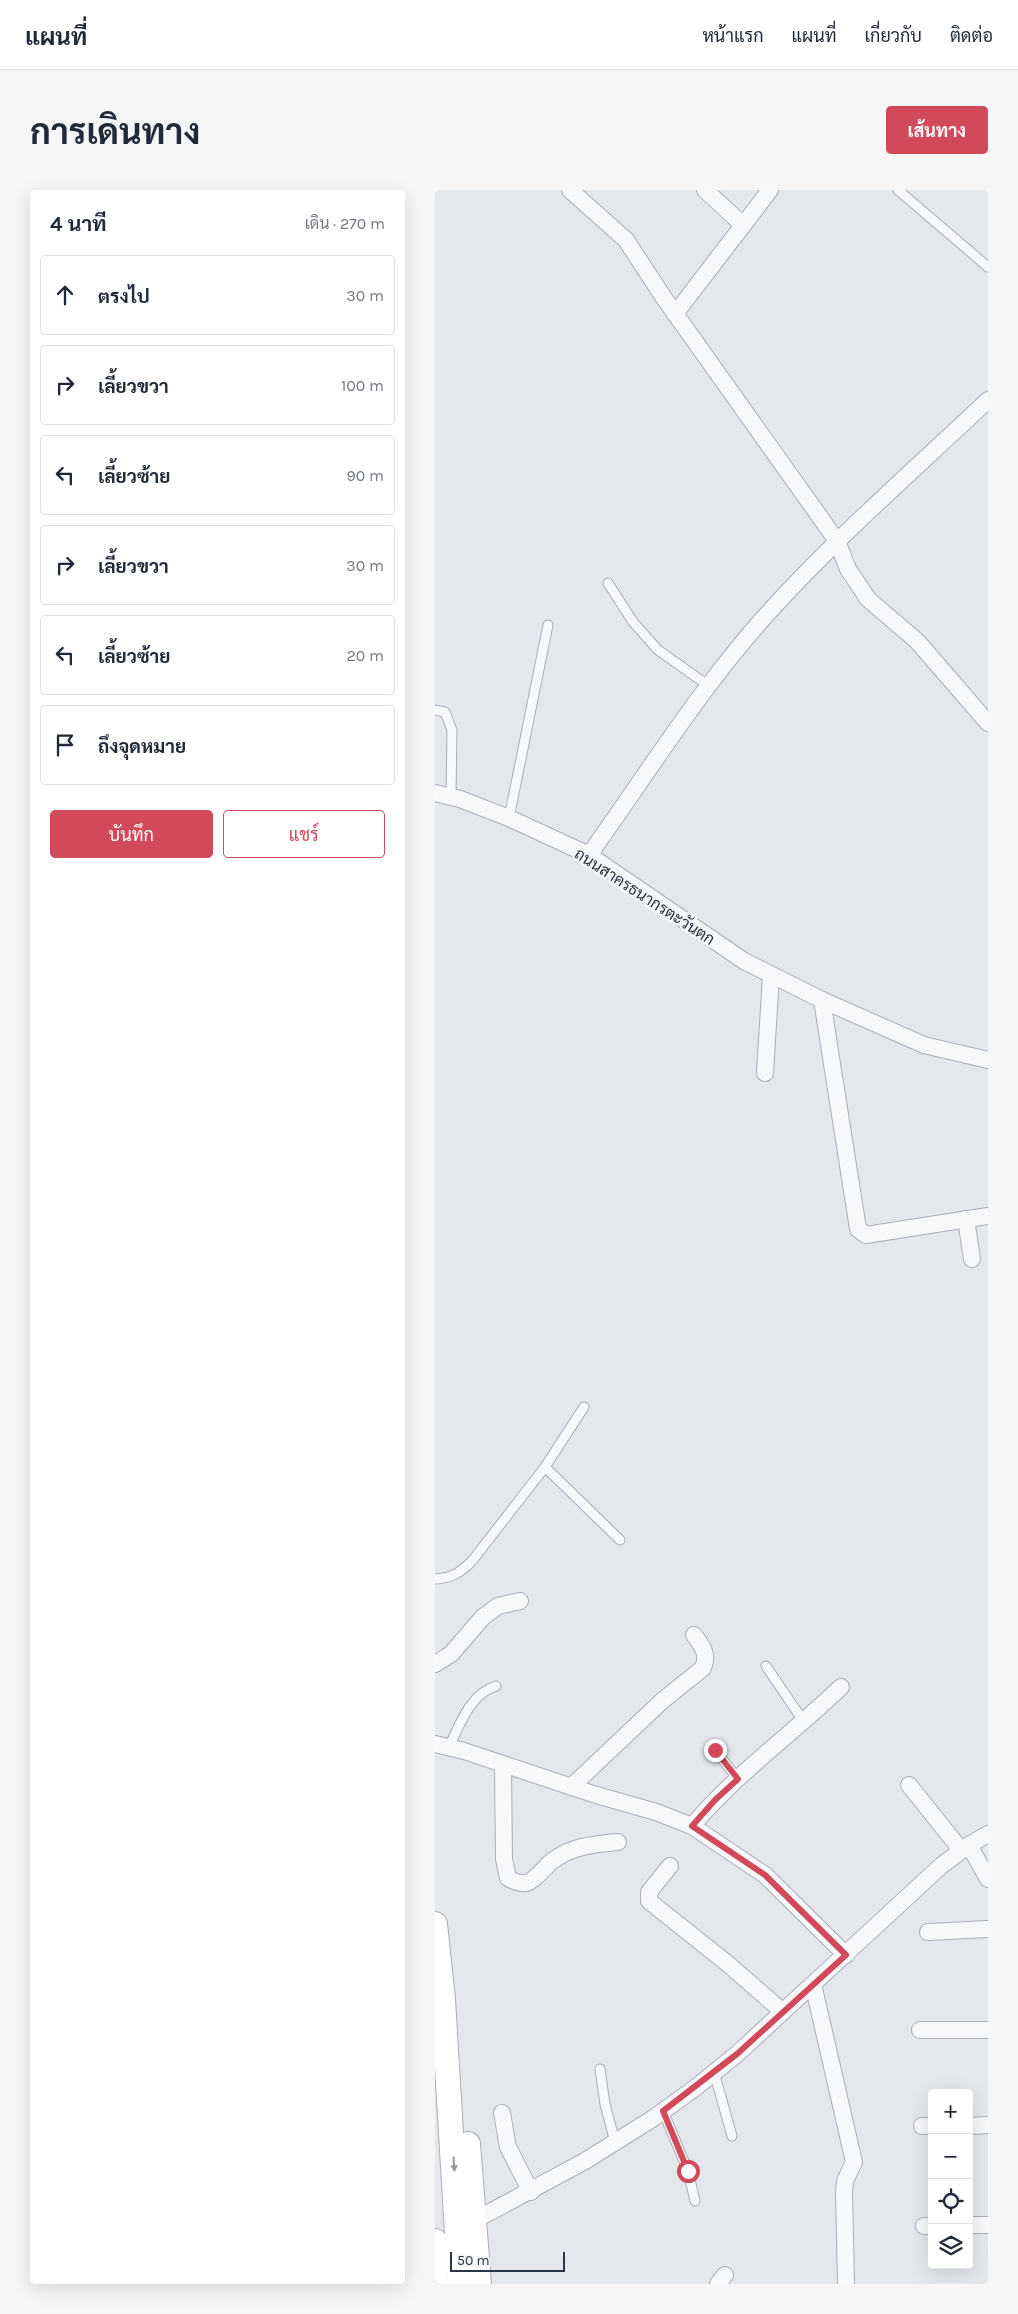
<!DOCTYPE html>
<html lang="th">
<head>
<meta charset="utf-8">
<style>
  :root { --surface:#fff; --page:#f6f6f7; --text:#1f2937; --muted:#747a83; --line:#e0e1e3; --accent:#d1495b }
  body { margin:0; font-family:Karla,Sarabun,sans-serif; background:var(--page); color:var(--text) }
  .controls { position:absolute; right:15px; bottom:15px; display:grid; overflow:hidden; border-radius:5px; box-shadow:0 5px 20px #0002 }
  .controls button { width:45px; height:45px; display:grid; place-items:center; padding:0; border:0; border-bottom:1px solid var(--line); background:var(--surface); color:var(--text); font:25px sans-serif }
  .scale { position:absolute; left:15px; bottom:12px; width:115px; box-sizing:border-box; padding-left:5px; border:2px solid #2b3445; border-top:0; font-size:14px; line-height:18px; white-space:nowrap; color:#2b3445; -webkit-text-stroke:4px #f4f6f9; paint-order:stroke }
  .stop { position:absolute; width:15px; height:15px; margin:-11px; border:4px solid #d1495b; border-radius:50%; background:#fff }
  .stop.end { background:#d1495b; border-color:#fff; box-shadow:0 1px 5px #0008 }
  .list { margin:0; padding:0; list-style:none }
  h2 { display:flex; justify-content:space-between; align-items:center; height:65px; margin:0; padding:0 20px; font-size:21px }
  h2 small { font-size:16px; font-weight:400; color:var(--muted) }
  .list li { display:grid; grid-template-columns:32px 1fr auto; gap:15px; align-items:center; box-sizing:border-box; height:80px; margin:0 10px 10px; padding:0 10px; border:1px solid var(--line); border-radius:5px }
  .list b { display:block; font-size:19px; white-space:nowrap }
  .list em { font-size:16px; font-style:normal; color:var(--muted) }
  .actions { display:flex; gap:10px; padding:15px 20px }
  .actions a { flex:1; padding:11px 0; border:1px solid var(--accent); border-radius:5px; text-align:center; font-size:18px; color:var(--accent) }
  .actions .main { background:var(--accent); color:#fff }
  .icon { flex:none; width:28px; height:28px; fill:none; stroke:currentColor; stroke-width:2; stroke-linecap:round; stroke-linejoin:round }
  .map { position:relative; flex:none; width:553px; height:2094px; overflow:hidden; border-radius:5px }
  header { display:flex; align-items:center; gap:30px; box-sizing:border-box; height:70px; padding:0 25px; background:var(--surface); border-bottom:1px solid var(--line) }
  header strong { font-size:24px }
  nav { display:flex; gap:28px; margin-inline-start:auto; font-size:18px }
  .intro { display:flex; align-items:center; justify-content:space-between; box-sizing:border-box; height:120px; padding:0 30px }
  h1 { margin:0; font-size:35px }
  .button { padding:12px 22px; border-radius:5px; background:var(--accent); color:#fff; font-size:18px; font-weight:700 }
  main { display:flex; gap:30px; padding:0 30px }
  aside { flex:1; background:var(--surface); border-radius:5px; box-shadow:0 5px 20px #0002 }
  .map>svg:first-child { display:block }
</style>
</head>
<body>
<header>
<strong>แผนที่</strong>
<nav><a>หน้าแรก</a><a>แผนที่</a><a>เกี่ยวกับ</a><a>ติดต่อ</a></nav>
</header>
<div class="intro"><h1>การเดินทาง</h1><a class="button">เส้นทาง</a></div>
<main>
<aside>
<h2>4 นาที<small>เดิน · 270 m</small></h2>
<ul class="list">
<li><svg class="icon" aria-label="ahead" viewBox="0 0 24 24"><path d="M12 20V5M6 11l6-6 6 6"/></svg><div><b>ตรงไป</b></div><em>30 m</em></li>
<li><svg class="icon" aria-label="right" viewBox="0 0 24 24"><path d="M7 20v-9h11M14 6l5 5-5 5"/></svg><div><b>เลี้ยวขวา</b></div><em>100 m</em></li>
<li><svg class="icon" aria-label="left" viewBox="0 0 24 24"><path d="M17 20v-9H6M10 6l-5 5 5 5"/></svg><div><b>เลี้ยวซ้าย</b></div><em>90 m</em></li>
<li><svg class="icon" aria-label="right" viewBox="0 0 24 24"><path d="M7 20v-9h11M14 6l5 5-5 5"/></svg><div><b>เลี้ยวขวา</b></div><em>30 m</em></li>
<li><svg class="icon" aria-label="left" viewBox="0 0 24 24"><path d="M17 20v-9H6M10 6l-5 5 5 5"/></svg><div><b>เลี้ยวซ้าย</b></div><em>20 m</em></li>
<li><svg class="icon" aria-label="arrive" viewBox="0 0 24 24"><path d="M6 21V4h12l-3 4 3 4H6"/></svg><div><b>ถึงจุดหมาย</b></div></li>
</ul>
<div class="actions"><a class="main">บันทึก</a><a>แชร์</a></div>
</aside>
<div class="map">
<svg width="553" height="2094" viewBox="0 0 553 2094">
  <rect width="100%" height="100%" fill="#e4e7ec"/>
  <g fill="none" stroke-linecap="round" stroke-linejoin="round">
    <!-- lane casing -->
    <g stroke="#a9aeb7" stroke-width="11">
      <g id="lane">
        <path d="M463,0L553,77"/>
        <path d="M173,393L198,432L223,460L274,496"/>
        <path d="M0,520L10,522L17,540L16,606"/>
        <path d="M74,628L113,435"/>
        <path d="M110,1277L185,1350"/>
        <path d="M0,1389C17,1388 25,1383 37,1371L110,1277L149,1217"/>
        <path d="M331,1476L369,1532"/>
        <path d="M14,1557C25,1534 35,1504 61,1496"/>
        <path d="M280,1560L303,1589"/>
        <path d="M165,1879L170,1914L180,1952"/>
        <path d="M279,1882L297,1946"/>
        <path d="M228,1921L253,1981L260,2011"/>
      </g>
    </g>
    <!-- street casing -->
    <g stroke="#a9aeb7" stroke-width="18">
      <g id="street">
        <path d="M135,0L191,50L229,108L402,351L413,379L433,409L482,451L553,533"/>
        <path d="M270,0L308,35"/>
        <path d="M240,124L335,0"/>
        <path d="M0,603L25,609L74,628L154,665L309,771L387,810L489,855L553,870"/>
        <path d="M154,665C212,584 266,497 333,423C402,347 479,280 553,210"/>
        <path d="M387,810L423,1039L431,1045L553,1026"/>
        <path d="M330,883L336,785"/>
        <path d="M531,1029L537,1069"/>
        <path d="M0,1474L16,1464L48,1427L63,1416L85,1411"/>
        <path d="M0,1554L29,1561L158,1604L221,1622L257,1636L330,1685L411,1765"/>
        <path d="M68,1574L69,1669L73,1688C78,1691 85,1694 91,1693C98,1692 111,1676 117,1671C137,1656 159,1654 183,1652"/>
        <path d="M474,1595L526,1660"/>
        <path d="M136,1597L227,1511L268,1478C274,1465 267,1455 259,1445"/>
        <path d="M257,1636C301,1584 357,1544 406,1497"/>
        <path d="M534,1655L553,1689"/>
        <path d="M235,1676L214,1702V1711L293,1774L348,1822"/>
        <path d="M493,1742L553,1739"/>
        <path d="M378,1794L419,1972L410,1991L409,2003L411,2094"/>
        <path d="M485,1840H553"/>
        <path d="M67,1923L73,1957L96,2002"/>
        <path d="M487,1936H497"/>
        <path d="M534,1936L553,1935"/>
        <path d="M31,2035L150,1971L217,1929L260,1898L302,1864L507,1675L534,1655L553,1644"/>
        <path d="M534,2035H553"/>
        <path d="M489,2036H497"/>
        <path d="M283,2094L290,2085"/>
      </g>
    </g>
    <!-- secondary casing -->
    <g stroke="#a9aeb7" stroke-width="26">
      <g id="secondary">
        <path d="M0,1734L8,1809L25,2094"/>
        <path d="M33,1954L44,2094"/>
        <path d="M0,2051L1,2094"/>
      </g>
    </g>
    <!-- lane -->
    <use href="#lane" stroke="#f7f8fa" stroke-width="9"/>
    <!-- street -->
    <use href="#street" stroke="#f7f8fa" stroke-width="16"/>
    <!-- secondary -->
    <use href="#secondary" stroke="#fff" stroke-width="24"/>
  </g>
  <!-- one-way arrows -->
  <defs><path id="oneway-solid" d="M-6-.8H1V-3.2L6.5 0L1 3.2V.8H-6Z" transform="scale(1.25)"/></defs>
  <use fill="#959aa2" href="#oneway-solid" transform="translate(19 1974) rotate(86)"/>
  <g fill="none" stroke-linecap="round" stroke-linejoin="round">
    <!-- route -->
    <path stroke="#d1495b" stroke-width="6" d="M253,1981L228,1921L302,1864L411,1765L330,1685L257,1636L280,1610L303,1589L280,1560"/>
  </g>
  <g text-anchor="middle" stroke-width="5" stroke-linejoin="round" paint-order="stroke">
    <!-- street labels -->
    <g font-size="16" fill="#2b3445" stroke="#f4f6f9">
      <text transform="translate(210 706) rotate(33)" y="6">ถนนสาครธนากรตะวันตก</text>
    </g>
  </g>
</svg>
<div class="controls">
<button>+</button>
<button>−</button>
<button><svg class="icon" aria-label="locate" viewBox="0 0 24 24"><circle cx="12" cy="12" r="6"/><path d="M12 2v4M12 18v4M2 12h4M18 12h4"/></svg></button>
<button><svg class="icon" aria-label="layers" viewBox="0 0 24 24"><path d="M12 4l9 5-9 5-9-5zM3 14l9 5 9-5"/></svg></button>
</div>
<div class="scale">50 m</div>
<div class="stop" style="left:253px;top:1981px"></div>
<div class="stop end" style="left:280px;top:1560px"></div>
</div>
</main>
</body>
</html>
